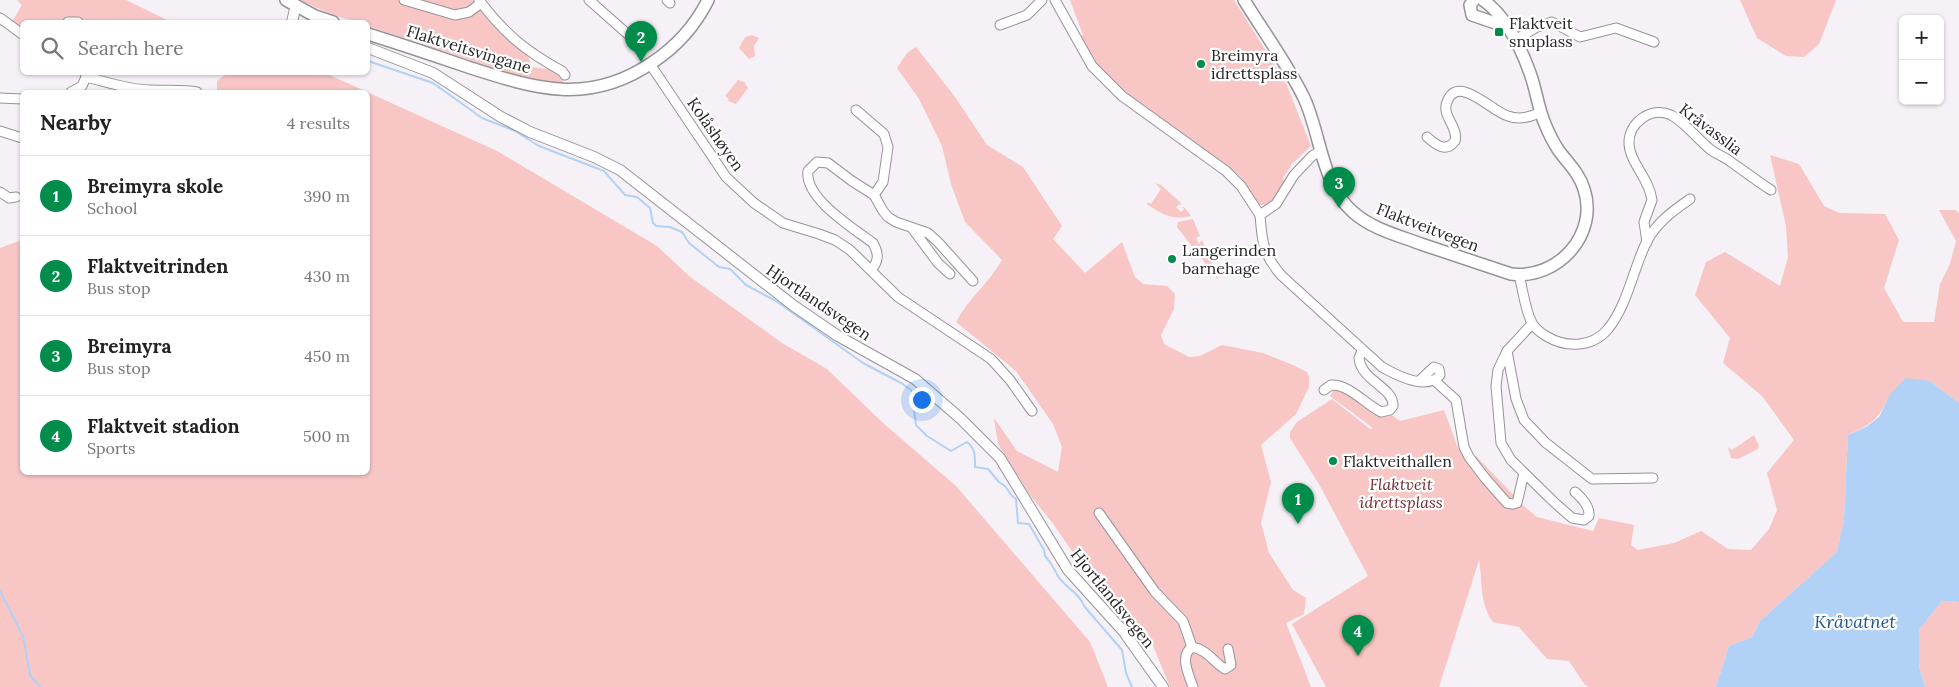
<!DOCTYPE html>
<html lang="en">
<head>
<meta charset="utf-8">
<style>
  :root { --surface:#fff; --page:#f6f6f6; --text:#222; --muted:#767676; --line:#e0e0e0; --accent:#008c4a }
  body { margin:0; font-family:Lora,serif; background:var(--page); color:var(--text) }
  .controls { position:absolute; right:15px; top:15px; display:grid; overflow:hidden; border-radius:8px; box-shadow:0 1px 4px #0004 }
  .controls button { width:45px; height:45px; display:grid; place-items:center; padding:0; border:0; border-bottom:1px solid var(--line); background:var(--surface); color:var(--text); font:25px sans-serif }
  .you { position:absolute; left:921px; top:399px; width:18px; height:18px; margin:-12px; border:4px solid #fff; border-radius:50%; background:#1a73e8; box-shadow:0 0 0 8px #1a73e833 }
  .badge { display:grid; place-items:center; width:32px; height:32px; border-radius:50%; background:var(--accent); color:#fff; font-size:16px; font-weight:700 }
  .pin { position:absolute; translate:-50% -41px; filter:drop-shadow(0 1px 2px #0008) }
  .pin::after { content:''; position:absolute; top:26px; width:18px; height:15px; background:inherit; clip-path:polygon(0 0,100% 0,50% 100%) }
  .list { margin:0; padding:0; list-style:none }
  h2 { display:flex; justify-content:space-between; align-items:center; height:65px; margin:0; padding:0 20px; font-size:21px }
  h2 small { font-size:16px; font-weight:400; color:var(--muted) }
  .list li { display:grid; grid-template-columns:32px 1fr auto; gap:15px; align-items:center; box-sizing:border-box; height:80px; padding:0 20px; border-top:1px solid var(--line) }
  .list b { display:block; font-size:19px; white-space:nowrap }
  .list p { margin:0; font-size:16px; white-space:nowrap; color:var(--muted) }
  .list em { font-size:16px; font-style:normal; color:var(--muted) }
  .icon { flex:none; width:28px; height:28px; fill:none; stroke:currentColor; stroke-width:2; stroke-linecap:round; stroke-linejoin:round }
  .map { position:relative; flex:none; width:1959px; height:687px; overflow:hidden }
  .search { position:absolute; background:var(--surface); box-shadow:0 1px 4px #0004; left:20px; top:20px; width:350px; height:55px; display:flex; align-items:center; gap:12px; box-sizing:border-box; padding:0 18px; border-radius:8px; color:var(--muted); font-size:19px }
  .panel { position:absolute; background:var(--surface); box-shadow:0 1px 4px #0004; left:20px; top:90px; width:350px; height:385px; border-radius:8px }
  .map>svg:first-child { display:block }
</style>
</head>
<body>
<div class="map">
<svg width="1959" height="687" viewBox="0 0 1959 687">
  <rect width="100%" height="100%" fill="#f5f1f6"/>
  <!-- green -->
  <g fill="#f7c6c5">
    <path d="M17,0H126L171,22H22V35L10,25L22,5Z"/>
    <path d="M299,0H399L454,17L481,9L528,56L532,67L554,70L562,75L564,84L534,81L368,26V22C344,22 321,9 299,0Z"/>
    <path d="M412,0H475L471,8L459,13Z"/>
    <path d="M1070,0H1234L1286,83L1311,146L1292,164L1283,178L1285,181L1278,195L1269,205H1258L1240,176L1124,92L1099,69L1079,39L1083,35Z"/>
    <path d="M1740,0H1836L1819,44L1804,57L1786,56L1757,38Z"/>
    <path d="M752,35L759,38L754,46L755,56L749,59L739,48L745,37Z"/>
    <path d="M916,47L955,97L987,145L1023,167L1062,226L1053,239L1085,273L1122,242L1135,277L1143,284L1167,286L1175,294L1174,309L1161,335L1164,344L1189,357L1200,356L1222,345L1263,353L1293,365L1307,372L1309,377V387L1296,414L1261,445L1271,482L1261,523L1269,553L1293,590L1306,598L1304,614L1286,623L1311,687H1170L1147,631L1098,589L1054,525L1030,495L998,444L994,418L1017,451L1058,472L1062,447L1053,424L1016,371L956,322C968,299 989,283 1002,260L965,222L951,184L942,146L919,99L897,68L907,53Z"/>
    <path d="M224,73L322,72L334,77L497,151L657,246L689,276L782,343L827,369L883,423L956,486L1090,642L1108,687H0V248L22,240V472H368V92H217V81L225,75Z"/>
    <path d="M738,80L746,83L745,84L748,88L736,104L728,101L729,99L725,96Z"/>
    <path d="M1770,155L1799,164L1824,206L1839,213L1885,214L1899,240L1884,288L1903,322H1934L1940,284L1950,264L1956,241L1939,210H1956L1959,214V403L1930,381L1891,394C1878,419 1874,423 1848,435L1844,519L1837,552L1760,621L1752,637L1729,646L1716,687H1589L1585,685L1569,661L1547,659L1519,627L1493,622C1479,603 1483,582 1479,560L1439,687H1326L1292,624L1368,576L1320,486L1290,438V432L1297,422L1332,399L1370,429L1373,428L1330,396L1341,380L1400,421L1444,410L1458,448L1476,456L1526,508L1537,517L1593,531L1599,518L1634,525L1631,545L1638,550L1674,543L1701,531L1728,549L1751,550L1769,529L1777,510L1767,473L1794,440L1762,396L1723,363L1730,338L1695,295L1706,262L1725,252L1780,286L1788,257L1786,226Z"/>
    <path d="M1155,183L1161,185L1181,203L1180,206L1179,204L1176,207L1181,212L1184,209L1182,207H1184L1191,216C1174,221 1162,214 1148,205L1147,202L1151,204L1161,189Z"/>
    <path d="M1193,219L1200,236L1196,238L1199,244L1202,240L1219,281L1177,227L1178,222Z"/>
    <path d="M1754,435L1759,446L1758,449L1738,459L1731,458L1728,447L1732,450Z"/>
    <path d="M1942,601L1959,602V687H1925L1919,666V630Z"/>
  </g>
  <!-- water -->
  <path fill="#b1d2f6" d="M1906,378L1930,381L1959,403V602L1942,601L1919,630V666L1925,687H1716L1729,646L1752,637L1760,621L1837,552L1844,519L1848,435L1866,427L1879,417L1891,393Z"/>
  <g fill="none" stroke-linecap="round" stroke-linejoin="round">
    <!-- stream -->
    <g stroke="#b1d2f6" stroke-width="2">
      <path d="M368,61L433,83L482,118L515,131L539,146L604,171L625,195L637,197L650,208L653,223L656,226L670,227L682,232L689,243L719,267L730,269L746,285L776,301L863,363L901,383L911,390L915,396L916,402L914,410L916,425L927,436L951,451L967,442C976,449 975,457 975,467L988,469L999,482L1005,486L1012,496L1016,499L1018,523L1029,524L1044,550L1045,556C1052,563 1053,568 1058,576C1065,588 1079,592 1084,606L1122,650L1126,673L1132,687"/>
      <path d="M0,591L23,636L30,675L40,687"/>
    </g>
    <!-- minor casing -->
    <g stroke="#969398" stroke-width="11">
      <g id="minor">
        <path d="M404,0L455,15L469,12L481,3"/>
        <path d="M479,0C504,33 525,51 562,71L565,75"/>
        <path d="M589,0L641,46"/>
        <path d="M667,0L670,3"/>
        <path d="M1055,0L1092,66L1122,96L1226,171L1241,186L1260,215L1276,204L1294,175L1312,156L1321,151"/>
        <path d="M0,18L22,34"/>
        <path d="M68,22H78"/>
        <path d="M1000,25L1027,15L1042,0"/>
        <path d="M1515,40L1537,27L1552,22L1580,37L1616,28L1654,42"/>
        <path d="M650,64L726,177L754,203L783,223L819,234L835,240L850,250L898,297L991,359L1010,380L1032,411"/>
        <path d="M86,77C107,82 129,90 151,90C167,91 181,89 197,92"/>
        <path d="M71,92L82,86L86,77L85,73"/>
        <path d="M0,98L22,99"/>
        <path d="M856,110L884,134L888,147L883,182L874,195"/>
        <path d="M0,131L22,138"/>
        <path d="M1427,137C1436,145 1446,153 1455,141C1459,127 1441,116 1447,102C1458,73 1492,112 1508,116C1519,120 1531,117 1541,112"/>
        <path d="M0,192L9,198L16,197"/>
        <path d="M1260,215C1262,242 1263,255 1282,276L1382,367C1396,375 1427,391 1440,375L1439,369L1434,367L1419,381"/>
        <path d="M912,228L938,263L950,274"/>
        <path d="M1647,242L1644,222L1652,200C1649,178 1630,163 1629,144C1628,123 1651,106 1671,115C1686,123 1698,140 1711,150C1718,155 1725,157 1731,162C1744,171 1757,181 1771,190"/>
        <path d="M871,270C879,261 879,254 873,243C853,228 804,198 808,171L817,162L828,163L852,181L874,195L883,211L888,217L896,222L928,233L938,242L973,281"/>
        <path d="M1519,275C1523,290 1525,310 1532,323C1535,328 1541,333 1546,336C1566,348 1592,348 1608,329C1628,304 1633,269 1647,241C1657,222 1673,211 1690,199"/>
        <path d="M1532,324L1507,351L1498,370L1496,386L1501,443L1511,460L1555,503L1572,518L1584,520L1589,516C1590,506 1582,498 1575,492"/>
        <path d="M1507,351L1516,399L1524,420L1546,443L1592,479L1653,478"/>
        <path d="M1434,380L1456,400L1464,447L1469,457L1485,478L1507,503L1513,504L1517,503L1524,473"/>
        <path d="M1324,390L1331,385C1349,384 1365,404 1381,412L1390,410L1393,406C1394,387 1361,381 1359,358L1362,351"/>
        <path d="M1099,513L1155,592L1183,621L1192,647C1179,656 1189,675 1193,687"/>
        <path d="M1192,647C1208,650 1213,662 1225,669L1231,665L1228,649"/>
      </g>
    </g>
    <!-- tertiary casing -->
    <g stroke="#969398" stroke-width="12">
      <g id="tertiary">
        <path d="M292,22L296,5"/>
        <path d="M368,48L433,73L501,117L530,132L594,157L620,170L794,306L838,336L915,379L961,419L1000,458L1068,570L1124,632L1163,687"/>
      </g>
    </g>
    <!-- secondary casing -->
    <g stroke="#969398" stroke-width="14">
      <g id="secondary">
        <path d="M286,0L315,16L333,22"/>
        <path d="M1244,0C1263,31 1288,65 1304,98C1321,134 1321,184 1353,212C1372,229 1397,235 1421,244C1451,254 1481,264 1511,274C1558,280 1599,234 1584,189C1579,173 1568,163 1559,151C1553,142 1549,134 1545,124C1538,108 1536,89 1530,73C1521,48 1506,16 1483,0"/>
        <path d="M1474,0L1470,5L1472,15L1507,27"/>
        <path d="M368,34C400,44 433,55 465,66C533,88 588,107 653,62C677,46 695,26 708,0"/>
      </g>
    </g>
    <!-- minor -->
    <use href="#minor" stroke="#fff" stroke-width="9"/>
    <!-- tertiary -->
    <use href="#tertiary" stroke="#fff" stroke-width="10"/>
    <!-- secondary -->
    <use href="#secondary" stroke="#fff" stroke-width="11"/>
  </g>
  <!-- markers -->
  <g fill="#008c4a" stroke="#fff" stroke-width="2">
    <rect x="1494" y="27" width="10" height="10" rx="2.5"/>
    <circle cx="1201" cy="64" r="5"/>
    <circle cx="1172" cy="259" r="5"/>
    <circle cx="1333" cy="461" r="5"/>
  </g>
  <g text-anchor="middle" stroke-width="4.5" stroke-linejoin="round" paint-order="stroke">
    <!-- poi labels -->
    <g font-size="16" fill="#262426" stroke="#fff" text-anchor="start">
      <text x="1509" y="29">Flaktveit<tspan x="1509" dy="18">snuplass</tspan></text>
      <text x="1211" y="61">Breimyra<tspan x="1211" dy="18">idrettsplass</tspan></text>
      <text x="1182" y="256">Langerinden<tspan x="1182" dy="18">barnehage</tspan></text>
      <text x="1343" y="467">Flaktveithallen</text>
    </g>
    <!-- street labels -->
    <g font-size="16" fill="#262426" stroke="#fff">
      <text transform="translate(469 49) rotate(17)" y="6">Flaktveitsvingane</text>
      <text transform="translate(1711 129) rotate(37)" y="6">Kråvasslia</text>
      <text transform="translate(716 134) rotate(55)" y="6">Kolåshøyen</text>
      <text transform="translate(1428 227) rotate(21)" y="6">Flaktveitvegen</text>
      <text transform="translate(819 302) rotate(34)" y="6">Hjortlandsvegen</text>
      <text transform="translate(1113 598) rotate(51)" y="6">Hjortlandsvegen</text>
    </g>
    <!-- park labels -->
    <g font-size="16" font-style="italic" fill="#74282e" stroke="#fff">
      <text x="1401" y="490">Flaktveit<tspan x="1401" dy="18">idrettsplass</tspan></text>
    </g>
    <!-- water labels -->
    <g font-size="18" font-style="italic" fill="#1c568c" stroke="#fff">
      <text x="1855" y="628">Kråvatnet</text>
    </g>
  </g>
</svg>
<div class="controls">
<button>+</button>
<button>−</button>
</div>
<div class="you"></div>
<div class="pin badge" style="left:1298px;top:524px">1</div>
<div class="pin badge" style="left:641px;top:62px">2</div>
<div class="pin badge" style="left:1339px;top:208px">3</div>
<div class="pin badge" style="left:1358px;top:656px">4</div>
<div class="search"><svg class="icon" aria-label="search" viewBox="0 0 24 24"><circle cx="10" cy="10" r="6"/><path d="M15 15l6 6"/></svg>Search here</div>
<section class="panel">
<h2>Nearby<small>4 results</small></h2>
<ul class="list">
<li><span class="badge">1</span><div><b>Breimyra skole</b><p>School</p></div><em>390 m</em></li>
<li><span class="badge">2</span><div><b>Flaktveitrinden</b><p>Bus stop</p></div><em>430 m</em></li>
<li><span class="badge">3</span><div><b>Breimyra</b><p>Bus stop</p></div><em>450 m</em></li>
<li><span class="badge">4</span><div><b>Flaktveit stadion</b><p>Sports</p></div><em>500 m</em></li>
</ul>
</section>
</div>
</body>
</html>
